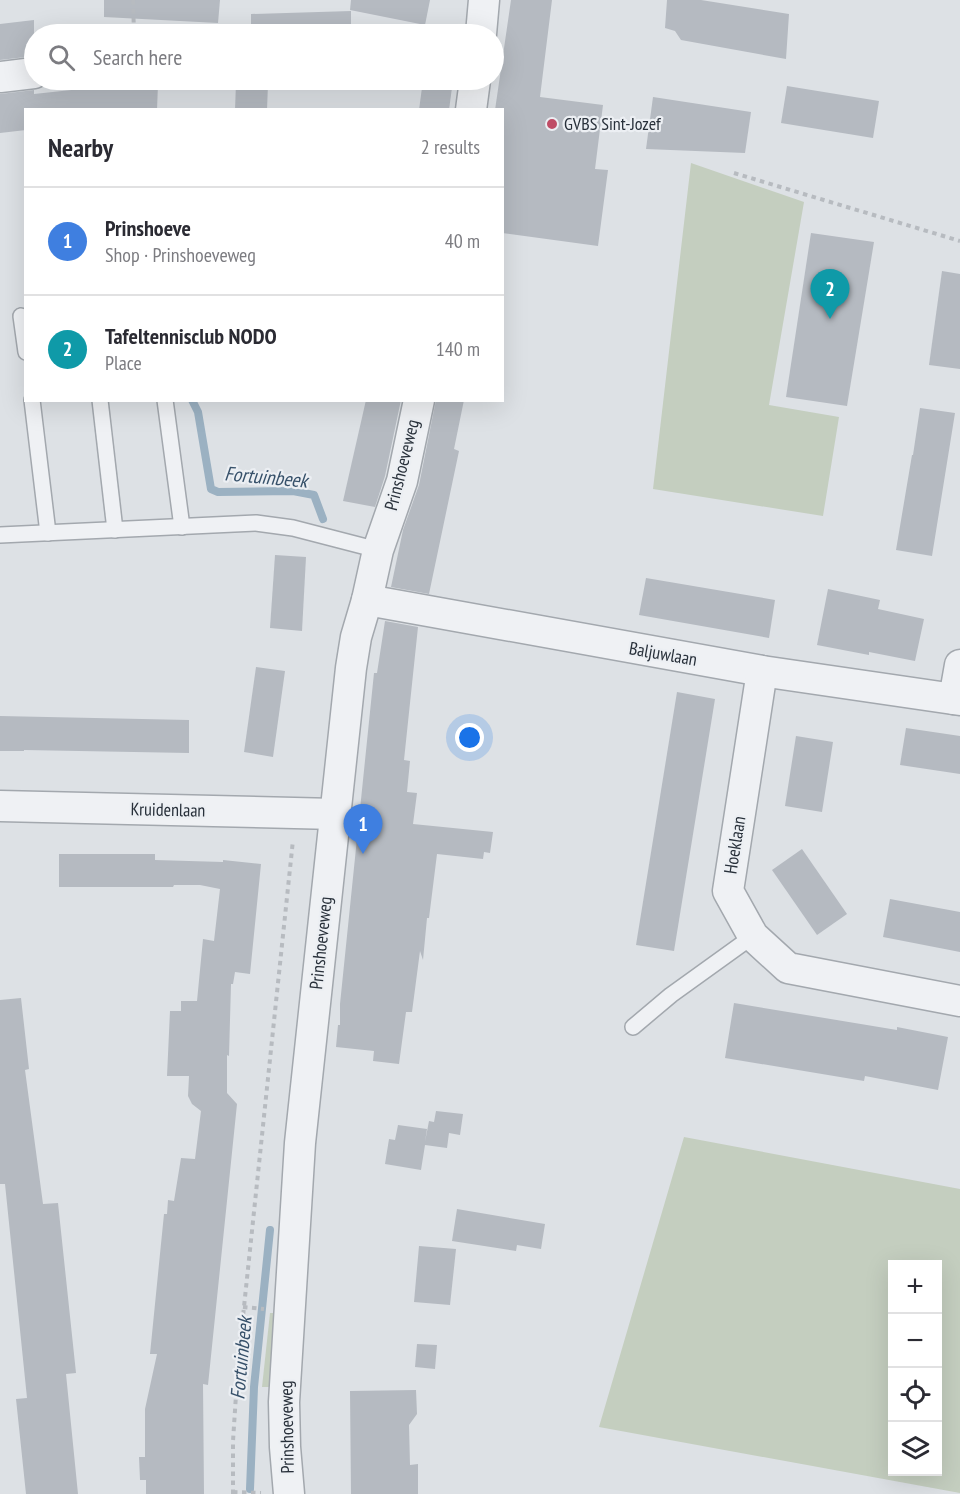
<!DOCTYPE html>
<html lang="en">
<head>
<meta charset="utf-8">
<style>
  :root { --surface:#fff; --page:#f7f7f7; --text:#2b2b33; --muted:#7c7c81; --line:#e1e1e2; --accent:#bf4d66 }
  body { margin:0; font-family:"PT Sans Narrow",sans-serif; background:var(--page); color:var(--text) }
  .controls { position:absolute; right:18px; bottom:18px; display:grid; overflow:hidden; border-radius:0px; box-shadow:0 6px 24px #0002 }
  .controls button { width:54px; height:54px; display:grid; place-items:center; padding:0; border:0; border-bottom:2px solid var(--line); background:var(--surface); color:var(--text); font:30px sans-serif }
  .you { position:absolute; left:470px; top:738px; width:21px; height:21px; margin:-15px; border:4px solid #fff; border-radius:50%; background:#1a73e8; box-shadow:0 0 0 9px #1a73e833 }
  .badge { display:grid; place-items:center; width:39px; height:39px; border-radius:50%; background:var(--accent); color:#fff; font-size:20px; font-weight:700 }
  .pin { position:absolute; translate:-50% -50px; filter:drop-shadow(0 2px 3px #0008) }
  .pin::after { content:''; position:absolute; top:32px; width:21px; height:18px; background:inherit; clip-path:polygon(0 0,100% 0,50% 100%) }
  .list { margin:0; padding:0; list-style:none }
  h2 { display:flex; justify-content:space-between; align-items:center; height:78px; margin:0; padding:0 24px; font-size:26px }
  h2 small { font-size:20px; font-weight:400; color:var(--muted) }
  .list li { display:grid; grid-template-columns:39px 1fr auto; gap:18px; align-items:center; box-sizing:border-box; height:108px; padding:0 24px; border-top:2px solid var(--line) }
  .list b { display:block; font-size:22px; white-space:nowrap }
  .list p { margin:0; font-size:20px; white-space:nowrap; color:var(--muted) }
  .list em { font-size:20px; font-style:normal; color:var(--muted) }
  .icon { flex:none; width:33px; height:33px; fill:none; stroke:currentColor; stroke-width:2; stroke-linecap:round; stroke-linejoin:round }
  .map { position:relative; flex:none; width:960px; height:1494px; overflow:hidden }
  .search { position:absolute; background:var(--surface); box-shadow:0 6px 24px #0002; left:24px; top:24px; width:480px; height:66px; display:flex; align-items:center; gap:15px; box-sizing:border-box; padding:0 21px; border-radius:33px; color:var(--muted); font-size:22px }
  .panel { position:absolute; background:var(--surface); box-shadow:0 6px 24px #0002; left:24px; top:108px; width:480px; height:294px; border-radius:0px }
  .map>svg:first-child { display:block }
</style>
</head>
<body>
<div class="map">
<svg width="960" height="1494" viewBox="0 0 960 1494">
  <rect width="100%" height="100%" fill="#dde1e5"/>
  <!-- green -->
  <g fill="#c4cebf" fill-rule="evenodd">
    <path d="M691,163L804,202L769,405L839,417L823,516L653,489Z"/>
    <path d="M684,1137L960,1189V1493L599,1427ZM938,1264V1472H892V1264Z"/>
    <path d="M270,1313H278L273,1387H262Z"/>
  </g>
  <g fill="none" stroke-linecap="round" stroke-linejoin="round">
    <!-- stream -->
    <g stroke="#9bb1c2" stroke-width="8">
      <path d="M192,400L198,412L211,489L218,492L293,491L314,495L323,519"/>
      <path d="M250,1489L254,1387L270,1230"/>
    </g>
  </g>
  <!-- building -->
  <g fill="#b5bac1">
    <path d="M104,0H220L218,23L104,17Z"/>
    <path d="M351,0H430L425,25L350,10Z"/>
    <path d="M511,0H552L540,97L603,105L595,169L608,170L598,246L502,233V110H495Z"/>
    <path d="M667,0H701L789,14L786,59L681,40L675,31L665,28Z"/>
    <path d="M351,11V34H251V14Z"/>
    <path d="M34,20V56L0,60V24Z"/>
    <path d="M423,80H453L449,110H419Z"/>
    <path d="M118,83L158,84L157,110H26V130L0,133V94L34,90V94L118,85Z"/>
    <path d="M236,83L268,84L267,110H235Z"/>
    <path d="M787,86L879,101L873,138L781,123Z"/>
    <path d="M653,97L751,112L745,153L646,149Z"/>
    <path d="M811,233L874,242L847,406L786,397Z"/>
    <path d="M942,271L960,274V369L929,365Z"/>
    <path d="M366,400H401L385,476L375,507L343,501Z"/>
    <path d="M436,400H464L454,449L459,451L429,594L391,587L403,530L419,485Z"/>
    <path d="M920,408L955,413L932,556L896,550L912,455H913Z"/>
    <path d="M275,555L306,557L302,631L270,628Z"/>
    <path d="M646,578L775,600L769,638L639,615Z"/>
    <path d="M828,589L880,600L878,609L924,619L915,661L869,652V655L817,645Z"/>
    <path d="M385,621L418,627L404,760L410,761L407,792L417,793L413,824L493,832L490,853L484,852L483,859L437,854L429,918H427L423,960L420,951L412,1012H406L399,1064L373,1061L374,1051L336,1047L338,1025H340V1004L374,673H377Z"/>
    <path d="M256,667L285,671L273,757L244,752Z"/>
    <path d="M677,692L715,699L674,951L636,945Z"/>
    <path d="M0,716L189,720V753L24,750V751H0Z"/>
    <path d="M906,728L960,736V774L900,765Z"/>
    <path d="M796,736L833,742L822,812L785,806Z"/>
    <path d="M802,849L847,914L817,935L772,870Z"/>
    <path d="M59,854H155V860L223,862V860L261,864L250,974L235,972L233,984H231L229,1056L227,1055V1093L237,1104L208,1385L203,1384L204,1494H146V1480H140L139,1457H145V1409L157,1354H150L164,1214H167L168,1200L174,1201L181,1158L195,1159L201,1111L192,1104L188,1096L189,1076H167L170,1011H181V1001H197L203,939L214,941L220,889L200,885H174L173,887H59Z"/>
    <path d="M890,899L960,912V952L883,937Z"/>
    <path d="M21,998L29,1069L25,1070L43,1204L58,1203L76,1373L66,1374L78,1494H26L16,1399L27,1398L5,1184H0V1000Z"/>
    <path d="M734,1003L897,1030V1027L948,1037L938,1090L865,1076L864,1081L725,1058Z"/>
    <path d="M436,1111L463,1114L460,1135L449,1133L447,1148L425,1145L421,1170L385,1164L389,1139L395,1140L398,1125L427,1129L425,1142L429,1121L434,1122Z"/>
    <path d="M457,1209L545,1224L541,1249L517,1245L516,1251L452,1241Z"/>
    <path d="M419,1246L456,1249L450,1305L414,1302Z"/>
    <path d="M417,1344L437,1345L435,1369L415,1367Z"/>
    <path d="M416,1390L417,1414L409,1425L410,1465L418,1464V1494H351L350,1391Z"/>
  </g>
  <g fill="none" stroke-linecap="round" stroke-linejoin="round">
    <!-- lane casing -->
    <g stroke="#a3a8ae" stroke-width="18">
      <g id="lane">
        <path d="M21,316L26,352"/>
        <path d="M32,400L48,533"/>
        <path d="M100,400L115,530"/>
        <path d="M165,400L182,527"/>
        <path d="M0,535L256,523L293,528L378,550"/>
        <path d="M633,1027L671,995L753,936"/>
      </g>
    </g>
    <!-- street casing -->
    <g stroke="#a3a8ae" stroke-width="33">
      <g id="street">
        <path d="M481,34L484,0"/>
        <path d="M0,77L34,73"/>
        <path d="M471,110L475,80"/>
        <path d="M367,600L762,671L960,700"/>
        <path d="M762,671L728,891L753,936L788,968L960,1001"/>
        <path d="M954,699L960,665"/>
        <path d="M0,806L335,814"/>
        <path d="M289,1494L285,1447L284,1402L300,1143L351,668L356,637L367,600L378,550L402,481L419,400"/>
      </g>
    </g>
    <!-- path -->
    <g stroke="#b7bbc0" stroke-width="4" stroke-dasharray="4.5 4.5" stroke-linecap="butt">
      <path d="M133,0L134,34"/>
      <path d="M734,173L960,241"/>
      <path d="M243,1307L264,1309"/>
      <path d="M233,1492L261,1493"/>
      <path d="M233,1494V1441L238,1364L293,840"/>
    </g>
    <!-- lane -->
    <use href="#lane" stroke="#eff1f4" stroke-width="15"/>
    <!-- street -->
    <use href="#street" stroke="#eff1f4" stroke-width="30"/>
  </g>
  <!-- markers -->
  <circle fill="#bf4d66" stroke="#eceff3" stroke-width="2" cx="552" cy="124" r="6"/>
  <g text-anchor="middle" stroke-width="4.5" stroke-linejoin="round" paint-order="stroke">
    <!-- poi labels -->
    <g font-size="18" fill="#28303a" stroke="#eceff3" text-anchor="start">
      <text x="564" y="130">GVBS Sint-Jozef</text>
    </g>
    <!-- street labels -->
    <g font-size="18" fill="#28303a" stroke="#eceff3">
      <text transform="translate(402 465) rotate(-76)" y="6">Prinshoeveweg</text>
      <text transform="translate(663 654) rotate(10)" y="6">Baljuwlaan</text>
      <text transform="translate(168 810) rotate(1)" y="6">Kruidenlaan</text>
      <text transform="translate(735 845) rotate(-81)" y="6">Hoeklaan</text>
      <text transform="translate(321 943) rotate(-84)" y="6">Prinshoeveweg</text>
      <text transform="translate(287 1427) rotate(-91)" y="6">Prinshoeveweg</text>
    </g>
    <!-- water labels -->
    <g font-size="20" font-style="italic" fill="#37516a" stroke="#eceff3">
      <text transform="translate(266 477) rotate(5)" y="7">Fortuinbeek</text>
      <text transform="translate(241 1358) rotate(-85)" y="7">Fortuinbeek</text>
    </g>
  </g>
</svg>
<div class="controls">
<button>+</button>
<button>−</button>
<button><svg class="icon" aria-label="locate" viewBox="0 0 24 24"><circle cx="12" cy="12" r="6"/><path d="M12 2v4M12 18v4M2 12h4M18 12h4"/></svg></button>
<button><svg class="icon" aria-label="layers" viewBox="0 0 24 24"><path d="M12 4l9 5-9 5-9-5zM3 14l9 5 9-5"/></svg></button>
</div>
<div class="you"></div>
<div class="pin badge" style="left:363px;top:854px;background:#3f7fe0">1</div>
<div class="pin badge" style="left:830px;top:319px;background:#0f9aa8">2</div>
<div class="search"><svg class="icon" aria-label="search" viewBox="0 0 24 24"><circle cx="10" cy="10" r="6"/><path d="M15 15l6 6"/></svg>Search here</div>
<section class="panel">
<h2>Nearby<small>2 results</small></h2>
<ul class="list">
<li><span class="badge" style="background:#3f7fe0">1</span><div><b>Prinshoeve</b><p>Shop · Prinshoeveweg</p></div><em>40 m</em></li>
<li><span class="badge" style="background:#0f9aa8">2</span><div><b>Tafeltennisclub NODO</b><p>Place</p></div><em>140 m</em></li>
</ul>
</section>
</div>
</body>
</html>
